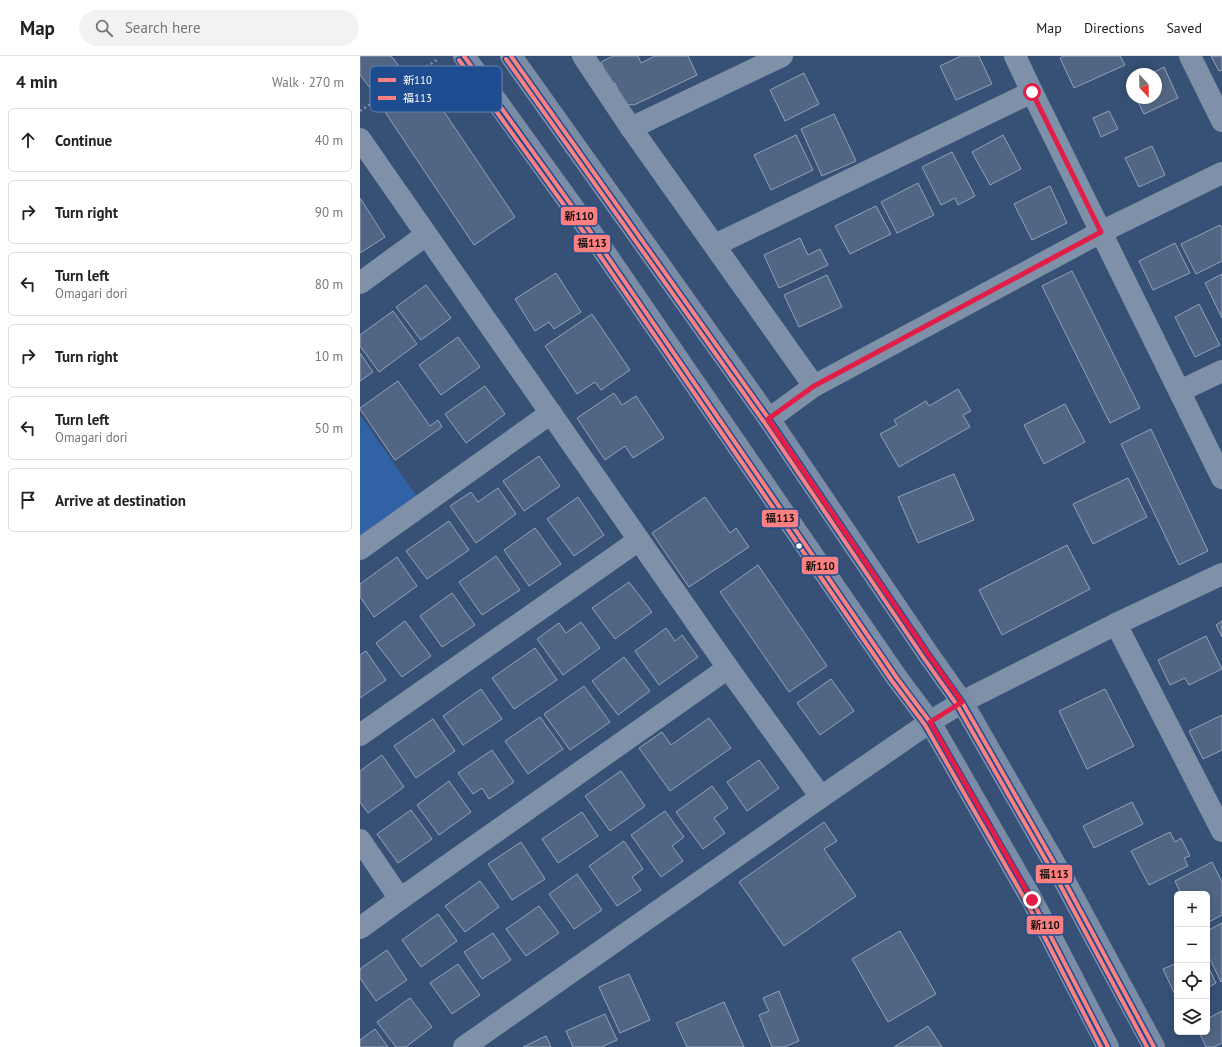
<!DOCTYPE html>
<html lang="en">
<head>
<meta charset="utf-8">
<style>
  :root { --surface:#fff; --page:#f2f2f2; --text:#202124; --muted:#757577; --line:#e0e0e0 }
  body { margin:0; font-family:"PT Sans","Noto Sans JP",sans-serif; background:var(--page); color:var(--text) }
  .controls { position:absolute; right:12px; bottom:12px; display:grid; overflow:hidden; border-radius:6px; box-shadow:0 2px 10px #0003 }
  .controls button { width:36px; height:36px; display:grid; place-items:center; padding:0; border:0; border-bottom:1px solid var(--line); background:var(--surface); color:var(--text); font:20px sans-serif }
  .compass { position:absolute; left:766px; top:12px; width:36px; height:36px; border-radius:50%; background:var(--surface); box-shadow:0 2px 10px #0003; rotate:158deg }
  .stop { position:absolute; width:12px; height:12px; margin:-9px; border:3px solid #e11d48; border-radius:50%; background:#fff }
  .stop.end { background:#e11d48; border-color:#fff; box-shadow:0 1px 4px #0008 }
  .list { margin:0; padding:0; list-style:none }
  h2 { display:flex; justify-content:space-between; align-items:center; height:52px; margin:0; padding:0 16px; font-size:17px }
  h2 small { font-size:13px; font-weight:400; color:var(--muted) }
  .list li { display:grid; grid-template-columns:26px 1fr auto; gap:12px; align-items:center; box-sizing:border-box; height:64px; margin:0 8px 8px; padding:0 8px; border:1px solid var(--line); border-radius:6px }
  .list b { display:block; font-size:15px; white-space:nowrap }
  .list p { margin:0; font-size:13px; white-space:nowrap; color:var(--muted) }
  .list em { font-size:13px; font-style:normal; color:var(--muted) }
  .icon { flex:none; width:22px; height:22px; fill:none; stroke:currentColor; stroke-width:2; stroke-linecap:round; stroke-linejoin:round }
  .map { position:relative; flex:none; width:862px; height:991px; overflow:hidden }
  header { display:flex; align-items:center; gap:24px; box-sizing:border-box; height:56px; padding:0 20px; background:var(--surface); border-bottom:1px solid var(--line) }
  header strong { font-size:19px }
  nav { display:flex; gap:22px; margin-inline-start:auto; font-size:14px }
  .search { width:280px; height:36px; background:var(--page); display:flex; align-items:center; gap:10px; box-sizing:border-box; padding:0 14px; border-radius:22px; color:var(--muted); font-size:15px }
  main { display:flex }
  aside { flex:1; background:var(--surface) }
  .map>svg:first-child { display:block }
</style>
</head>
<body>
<header>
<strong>Map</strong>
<div class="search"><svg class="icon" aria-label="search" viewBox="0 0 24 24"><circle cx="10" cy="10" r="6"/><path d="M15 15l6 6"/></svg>Search here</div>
<nav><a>Map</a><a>Directions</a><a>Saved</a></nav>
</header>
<main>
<aside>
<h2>4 min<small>Walk · 270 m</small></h2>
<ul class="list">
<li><svg class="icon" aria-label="ahead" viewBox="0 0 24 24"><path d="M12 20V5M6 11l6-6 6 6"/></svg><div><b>Continue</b></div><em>40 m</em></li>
<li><svg class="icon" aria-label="right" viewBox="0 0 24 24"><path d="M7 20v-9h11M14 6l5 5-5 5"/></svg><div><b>Turn right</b></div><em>90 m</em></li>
<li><svg class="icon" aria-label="left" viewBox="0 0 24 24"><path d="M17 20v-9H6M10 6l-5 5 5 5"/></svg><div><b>Turn left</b><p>Omagari dori</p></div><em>80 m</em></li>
<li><svg class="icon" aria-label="right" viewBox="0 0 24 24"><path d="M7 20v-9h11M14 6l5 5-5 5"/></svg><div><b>Turn right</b></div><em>10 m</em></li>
<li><svg class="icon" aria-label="left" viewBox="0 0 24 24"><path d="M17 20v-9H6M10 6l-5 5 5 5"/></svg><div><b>Turn left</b><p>Omagari dori</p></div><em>50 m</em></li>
<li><svg class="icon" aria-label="arrive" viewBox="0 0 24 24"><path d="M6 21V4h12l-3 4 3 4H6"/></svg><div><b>Arrive at destination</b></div></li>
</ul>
</aside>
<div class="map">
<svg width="862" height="991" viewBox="0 0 862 991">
  <rect width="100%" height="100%" fill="#375176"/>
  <!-- green -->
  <path fill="#3162a6" d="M0,359L62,448L0,493Z"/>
  <!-- building -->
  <g fill="#516684" stroke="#93a2b7">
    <path d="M0,0H31L39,10L11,33L0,19Z"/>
    <path d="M253,0H278L281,7L295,0H328L337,19L274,49L264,48L255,27L251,29L241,6Z"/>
    <path d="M601,0H619L632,28L596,44L580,10Z"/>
    <path d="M704,0H760L765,9L714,32L700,2Z"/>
    <path d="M851,0H862V14L859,15Z"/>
    <path d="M804,11L818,42L784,58L776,42H796V18H790Z"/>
    <path d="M444,17L459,48L425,65L410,34Z"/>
    <path d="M64,26L155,161L114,189L23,53Z"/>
    <path d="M749,55L758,73L741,81L733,62Z"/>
    <path d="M474,58L496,105L462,120L441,73Z"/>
    <path d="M436,79L453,114L411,134L394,99Z"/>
    <path d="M643,79L661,113L630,129L612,96Z"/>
    <path d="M792,90L805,119L779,131L765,102Z"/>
    <path d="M592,96L615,140L598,149L595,142L581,149L562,111Z"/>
    <path d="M558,127L574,159L537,177L521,146Z"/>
    <path d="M690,130L707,167L672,184L654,148Z"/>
    <path d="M0,142L25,181L0,197Z"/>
    <path d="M516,150L531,178L490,198L475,170Z"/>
    <path d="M860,169L862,172V205L836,218L821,188Z"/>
    <path d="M440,182L448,199L460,193L468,209L419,232L404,199Z"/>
    <path d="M815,187L830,217L793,234L779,205Z"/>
    <path d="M712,215L780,352L750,367L682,230Z"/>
    <path d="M196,217L221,256L194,273L189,266L175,275L155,243Z"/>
    <path d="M862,218V262L845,227Z"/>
    <path d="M467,219L482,251L439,271L424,239Z"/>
    <path d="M66,229L91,262L61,284L36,251Z"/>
    <path d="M839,248L860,289L835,301L815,261Z"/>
    <path d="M33,255L57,288L19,316L0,290V279Z"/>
    <path d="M232,258L270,314L241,334L235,326L217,338L185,290Z"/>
    <path d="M98,281L120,311L81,339L59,309Z"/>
    <path d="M0,297L13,316L0,325Z"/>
    <path d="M38,325L70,370L78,364L82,371L35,404L0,353V352Z"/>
    <path d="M125,330L145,358L106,387L85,358Z"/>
    <path d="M598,333L611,355L603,359L610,371L539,411L520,378L537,369L534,364L566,345L569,350Z"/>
    <path d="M254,337L262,349L276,340L304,382L273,402L265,390L245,404L217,362Z"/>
    <path d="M705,348L725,386L684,408L664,369Z"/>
    <path d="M791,373L848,495L819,509L761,388Z"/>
    <path d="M179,400L200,430L164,455L143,425Z"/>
    <path d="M594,418L614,464L558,487L538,441Z"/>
    <path d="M768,422L787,461L733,488L713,448Z"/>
    <path d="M138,432L156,458L116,487L90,450L111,436L118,446Z"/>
    <path d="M218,441L244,479L214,500L187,463Z"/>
    <path d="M345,441L370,477L376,472L389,491L329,531L292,477Z"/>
    <path d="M89,465L109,494L67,523L46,495Z"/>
    <path d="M175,472L201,508L169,530L144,494Z"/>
    <path d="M707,489L730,533L642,579L619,534Z"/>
    <path d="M136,500L160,534L122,559L99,526Z"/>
    <path d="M37,501L57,530L14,561L0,541V528Z"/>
    <path d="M398,509L467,610L429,636L360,536Z"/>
    <path d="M269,526L292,556L255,583L232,552Z"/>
    <path d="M92,537L115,569L82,591L60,560Z"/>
    <path d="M45,565L71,600L42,621L16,587Z"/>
    <path d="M862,565V581L856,569Z"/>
    <path d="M221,566L240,592L203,619L177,583L199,567L206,577Z"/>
    <path d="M306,572L315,585L322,579L338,601L299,629L275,595Z"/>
    <path d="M846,580L862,613L829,629L825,622L810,629L798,604Z"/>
    <path d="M175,592L197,624L154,653L132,622Z"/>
    <path d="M6,595L26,624L0,642V599Z"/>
    <path d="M264,601L290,635L258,659L232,625Z"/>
    <path d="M471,623L494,655L460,679L437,647Z"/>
    <path d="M224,630L250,666L210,694L184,658Z"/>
    <path d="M121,633L142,663L103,689L83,660Z"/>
    <path d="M745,633L774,690L727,713L699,655Z"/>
    <path d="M862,659V694L843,703L829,675Z"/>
    <path d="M180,661L203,693L168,718L145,685Z"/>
    <path d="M349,662L371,692L310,735L279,692L302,676L311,689Z"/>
    <path d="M73,663L95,695L56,722L34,690Z"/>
    <path d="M132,694L154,726L129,743L122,732L113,738L98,717Z"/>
    <path d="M22,699L44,731L8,757L0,746V715Z"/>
    <path d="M399,704L419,732L387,755L367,726Z"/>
    <path d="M261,715L285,750L250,775L225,740Z"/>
    <path d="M89,725L111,756L79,779L57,749Z"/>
    <path d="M352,730L368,752L354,762L365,777L343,793L316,756Z"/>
    <path d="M772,746L783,768L734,792L723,770Z"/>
    <path d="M51,754L72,783L38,807L17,778Z"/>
    <path d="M305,755L324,781L312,790L323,805L301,821L271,779Z"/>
    <path d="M222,756L238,780L198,807L182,783Z"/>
    <path d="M464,766L477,785L464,793L496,840L424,890L379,826Z"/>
    <path d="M810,776L815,786L821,782L830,800L824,802L828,810L789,829L771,795Z"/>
    <path d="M264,785L283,813L272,821L281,834L257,850L229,810Z"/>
    <path d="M161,786L185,823L152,844L128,808Z"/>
    <path d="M852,806L862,826V859L847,867V838H821L815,825Z"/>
    <path d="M217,818L242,854L214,873L189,838Z"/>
    <path d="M120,825L139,851L105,876L85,850Z"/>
    <path d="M179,850L199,877L166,900L146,873Z"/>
    <path d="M78,858L97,885L61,911L42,884Z"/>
    <path d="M862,867V925L861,926L847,897V875Z"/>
    <path d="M540,875L576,938L528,966L492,903Z"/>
    <path d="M133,877L151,904L122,923L104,896Z"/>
    <path d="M27,894L47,924L16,945L0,922V913Z"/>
    <path d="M817,907V943L803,913Z"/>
    <path d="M98,908L120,939L92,958L70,927Z"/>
    <path d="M847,908L856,927L847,932Z"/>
    <path d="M269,918L290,964L260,977L239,931Z"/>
    <path d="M419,935L439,985L424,991H412L399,959L409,955L403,942Z"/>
    <path d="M50,942L72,971L46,991H36L17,966Z"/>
    <path d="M364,946L384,991H327L316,967Z"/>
    <path d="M862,955V987L854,991H846L839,976H847V963Z"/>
    <path d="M245,958L257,984L241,991H213L206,975Z"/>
    <path d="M568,970L582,991H534Z"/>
    <path d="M15,973L28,991H0V984Z"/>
    <path d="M186,980L191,991H163Z"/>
  </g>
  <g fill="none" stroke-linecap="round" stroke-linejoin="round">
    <!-- path -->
    <path stroke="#7e91a9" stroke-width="2.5" stroke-dasharray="2 3" stroke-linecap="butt" d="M0,55L78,3"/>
    <!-- street -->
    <g stroke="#7e91a9" stroke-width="22">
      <path d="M223,0L271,72L454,330"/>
      <path d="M655,0L672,36L862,422"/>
      <path d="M830,0L862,65"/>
      <path d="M271,72L422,0"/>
      <path d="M0,83L368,612L461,741"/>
      <path d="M355,189L672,36"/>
      <path d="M0,227L66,179"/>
      <path d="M820,335L862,315"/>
      <path d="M409,363L454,330L741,176L862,117"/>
      <path d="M0,493L191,357"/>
      <path d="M756,568L862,775"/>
      <path d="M0,679L279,484"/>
      <path d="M0,784L40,843"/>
      <path d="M0,872L40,843L368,612"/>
      <path d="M104,991L461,741L570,666L602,646L756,568L862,518"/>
    </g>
    <!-- secondary -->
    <g stroke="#7a8ca6" stroke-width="22">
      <path d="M104,0L230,175L537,622L570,666L672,844L748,991"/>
      <path d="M151,0L409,363L568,598L602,646L704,824L794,991"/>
    </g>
    <!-- bus-1 casing -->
    <g stroke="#1d4c90" stroke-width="7">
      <g id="bus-1">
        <path d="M104,0L230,175L537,622L570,666L672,844L748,991"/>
        <path d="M151,0L409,363L568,598L602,646L704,824L794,991"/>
      </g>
    </g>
    <!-- bus-2 casing -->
    <g stroke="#1d4c90" stroke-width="7">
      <g id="bus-2">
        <path d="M146,3L404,366L563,601L597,649L699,827L787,991"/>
        <path d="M99,4L225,178L532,625L565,669L667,847L741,991"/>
      </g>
    </g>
    <!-- bus-1 -->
    <use href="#bus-1" stroke="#ff8080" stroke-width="4"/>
    <!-- bus-2 -->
    <use href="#bus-2" stroke="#ff8080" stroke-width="4"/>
  </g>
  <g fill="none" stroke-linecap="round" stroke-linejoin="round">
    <!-- route -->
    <path stroke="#e11d48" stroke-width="5" d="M672,844L570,666L602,646L568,598L408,363L454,330L741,176L672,36"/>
  </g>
  <!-- markers -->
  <circle fill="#fff" stroke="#1d4c90" stroke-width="1.5" cx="439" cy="490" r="3.5"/>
  <!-- legend -->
  <rect x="10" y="10" width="132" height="46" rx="6" fill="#1d4c90" stroke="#6182b1" stroke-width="1"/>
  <rect x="18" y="22" width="18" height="4" fill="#ff8080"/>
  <rect x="18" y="40" width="18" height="4" fill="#ff8080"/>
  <g font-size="11" fill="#fff">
    <text x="43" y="28">新110</text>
    <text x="43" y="46">福113</text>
  </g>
  <g stroke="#1d4c90" stroke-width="1.5">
    <rect x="200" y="150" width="38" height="20" rx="4" fill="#ff8080"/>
    <rect x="213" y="178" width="38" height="19" rx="4" fill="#ff8080"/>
    <rect x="401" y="453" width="38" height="19" rx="4" fill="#ff8080"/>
    <rect x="441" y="500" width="38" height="19" rx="4" fill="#ff8080"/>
    <rect x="675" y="808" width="38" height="20" rx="4" fill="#ff8080"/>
    <rect x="666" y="859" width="38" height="20" rx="4" fill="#ff8080"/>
  </g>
  <g font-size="11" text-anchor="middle" font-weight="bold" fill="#111">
    <text x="219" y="164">新110</text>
    <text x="232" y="191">福113</text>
    <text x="420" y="466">福113</text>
    <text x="460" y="514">新110</text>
    <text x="694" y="822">福113</text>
    <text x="685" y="873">新110</text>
  </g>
</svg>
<div class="controls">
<button>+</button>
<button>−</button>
<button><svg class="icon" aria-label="locate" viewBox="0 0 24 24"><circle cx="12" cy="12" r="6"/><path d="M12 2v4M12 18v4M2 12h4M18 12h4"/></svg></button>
<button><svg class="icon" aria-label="layers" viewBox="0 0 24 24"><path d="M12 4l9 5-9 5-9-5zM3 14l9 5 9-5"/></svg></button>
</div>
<svg class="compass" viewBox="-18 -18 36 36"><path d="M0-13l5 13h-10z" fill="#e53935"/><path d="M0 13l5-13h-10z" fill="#757577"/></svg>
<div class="stop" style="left:672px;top:36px"></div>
<div class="stop end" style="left:672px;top:844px"></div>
</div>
</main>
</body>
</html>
